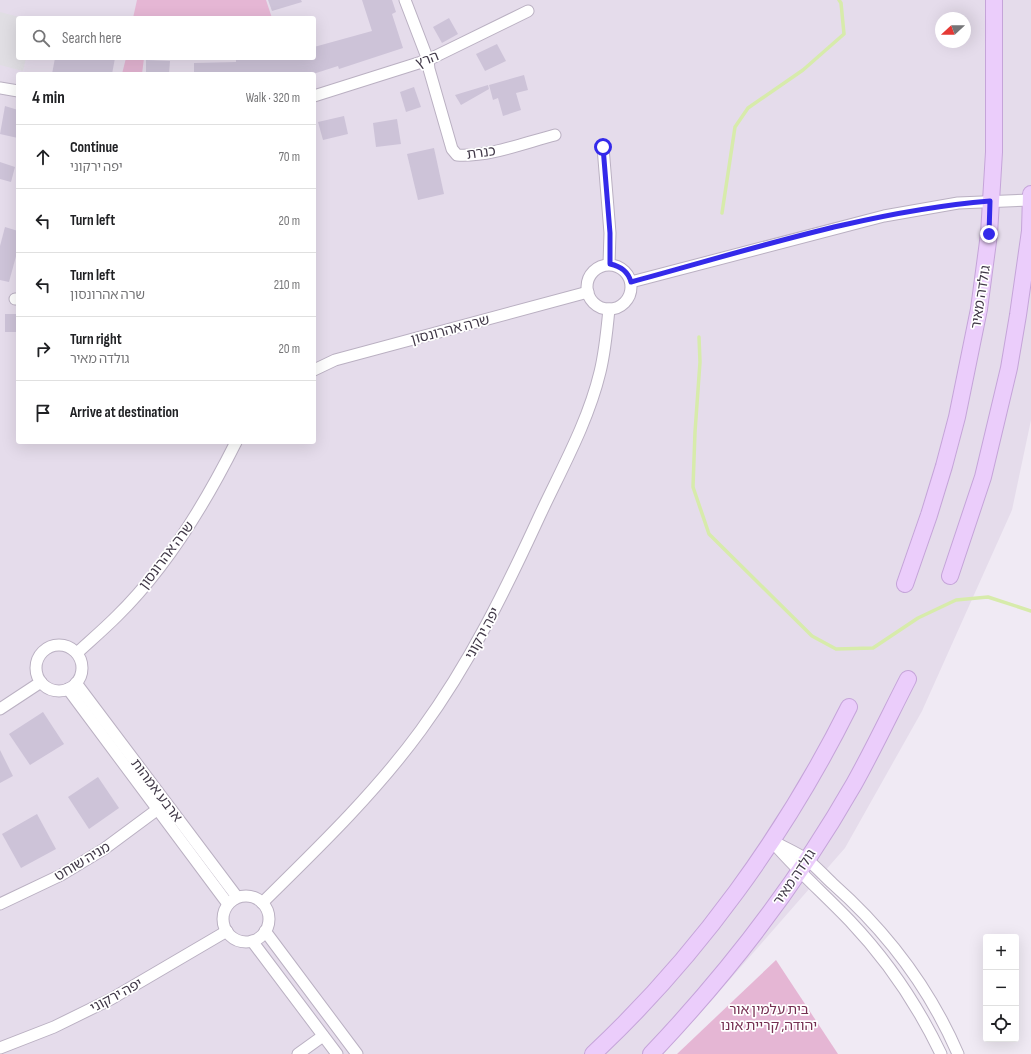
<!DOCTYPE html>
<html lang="en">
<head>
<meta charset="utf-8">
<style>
  :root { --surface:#fff; --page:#f2f2f2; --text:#202124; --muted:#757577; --line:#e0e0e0 }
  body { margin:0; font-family:"Sofia Sans Condensed","Noto Sans Hebrew",sans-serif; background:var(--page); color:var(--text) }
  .controls { position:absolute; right:12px; bottom:12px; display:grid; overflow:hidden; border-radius:4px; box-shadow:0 4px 16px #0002 }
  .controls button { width:36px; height:36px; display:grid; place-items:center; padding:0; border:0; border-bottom:1px solid var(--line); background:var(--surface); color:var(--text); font:20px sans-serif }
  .compass { position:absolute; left:935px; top:12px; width:36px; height:36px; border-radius:50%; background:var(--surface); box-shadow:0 4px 16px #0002; rotate:249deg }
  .stop { position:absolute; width:12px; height:12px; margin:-9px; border:3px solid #342aea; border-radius:50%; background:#fff }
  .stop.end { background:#342aea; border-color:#fff; box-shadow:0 1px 4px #0008 }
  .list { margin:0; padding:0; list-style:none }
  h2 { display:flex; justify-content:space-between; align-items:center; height:52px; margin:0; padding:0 16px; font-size:17px }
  h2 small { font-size:13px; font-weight:400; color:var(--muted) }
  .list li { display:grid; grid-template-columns:26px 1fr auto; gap:12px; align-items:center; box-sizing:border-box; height:64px; padding:0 16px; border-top:1px solid var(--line) }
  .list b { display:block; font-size:15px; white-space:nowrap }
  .list p { margin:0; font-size:13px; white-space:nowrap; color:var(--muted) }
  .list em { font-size:13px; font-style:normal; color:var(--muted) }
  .icon { flex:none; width:22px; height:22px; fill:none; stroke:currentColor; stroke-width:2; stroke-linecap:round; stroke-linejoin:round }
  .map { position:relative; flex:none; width:1031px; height:1054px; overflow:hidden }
  .search { position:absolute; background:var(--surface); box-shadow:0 4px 16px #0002; left:16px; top:16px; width:300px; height:44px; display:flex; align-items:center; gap:10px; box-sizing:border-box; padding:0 14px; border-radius:4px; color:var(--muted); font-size:15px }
  .panel { position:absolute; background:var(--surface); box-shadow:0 4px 16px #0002; left:16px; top:72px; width:300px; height:372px; border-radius:4px }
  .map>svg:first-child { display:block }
</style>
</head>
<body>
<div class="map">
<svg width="1031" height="1054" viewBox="0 0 1031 1054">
  <rect width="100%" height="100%" fill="#f0eaf4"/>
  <!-- residential -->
  <path fill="#e5dceb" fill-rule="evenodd" d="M0,0H1031V420L1012,510L922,711L845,848L696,1018L658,1054H0ZM18,18H314V58H18ZM941,18H965V42H941ZM18,74H314V442H18Z"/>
  <!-- green -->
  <g fill="#e5b6d4">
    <path d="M137,0H266L272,18H133Z"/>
    <path d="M126,58H144L142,74H122Z"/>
    <path d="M776,960L838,1054H677Z"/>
  </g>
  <!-- parking -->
  <path fill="#e0dee3" d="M0,12L23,18H18V58H26L23,71L0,65Z"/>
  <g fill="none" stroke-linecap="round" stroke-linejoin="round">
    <!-- stream -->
    <g stroke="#d7ebab" stroke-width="3.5">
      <path d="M722,213L735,127L748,108L803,70L844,34L841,3L839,0"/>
      <path d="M699,337L700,362L695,432L693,487L709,534L812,636L836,649L873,648L918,618L956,600L988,597L1031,611"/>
    </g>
  </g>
  <!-- building -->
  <g fill="#cdc3d8">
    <path d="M268,0H301L302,2L272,11Z"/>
    <path d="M362,0H392L396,12L392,14L403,48L339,69L338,66L313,74H194V63L236,62V58H314V47L372,31Z"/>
    <path d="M449,18L458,34L442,43L433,27Z"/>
    <path d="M497,44L506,61L485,71L476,54Z"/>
    <path d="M55,58H115L112,74H52Z"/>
    <path d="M146,60L170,61L169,74H146Z"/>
    <path d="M524,75L528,90L516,93L521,110L503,116L498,98L493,100L489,85Z"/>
    <path d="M488,85L489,89L461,105L455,95Z"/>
    <path d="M414,87L421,107L406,112L400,92Z"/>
    <path d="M5,106L18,110V138L0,134Z"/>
    <path d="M344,116L348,134L323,140L318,122Z"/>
    <path d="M397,119L401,144L376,147L373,123Z"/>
    <path d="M434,148L444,194L418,200L407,154Z"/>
    <path d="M0,162L15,167L11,182L0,179Z"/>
    <path d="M5,227L18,231V249L9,282L0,280V246Z"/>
    <rect x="5" y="314" width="13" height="18"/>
    <path d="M43,712L64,744L30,765L9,734Z"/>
    <path d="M0,750L13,776L0,783Z"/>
    <path d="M98,777L119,808L89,829L68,797Z"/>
    <path d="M37,814L56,849L21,868L2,834Z"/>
  </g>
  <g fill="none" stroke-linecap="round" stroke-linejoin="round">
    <!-- street casing -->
    <g stroke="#bab0c2" stroke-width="13">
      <g id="street">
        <path d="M405,0L428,60L429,69L452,149L457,155C489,157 524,143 555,135"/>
        <path d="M0,88L18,91"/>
        <path d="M314,96L428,60L528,11"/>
        <path d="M603,147L610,233L609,264"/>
        <circle cx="609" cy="287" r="22"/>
        <path d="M631,282L884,216L958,203L1031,200"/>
        <path d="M15,299H18"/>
        <path d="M314,370L335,360L588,292"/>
        <circle cx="59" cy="668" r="23"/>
        <path d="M77,653C90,641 104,629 117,616C167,567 205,504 236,442"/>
        <path d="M76,683L237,897"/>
        <path d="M68,689L228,904"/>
        <path d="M0,709L41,682"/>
        <path d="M771,840C783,847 795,852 806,859C816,866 824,876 833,884C886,931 930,989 958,1054"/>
        <path d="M777,847C800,873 826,896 850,921C887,960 918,1006 941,1054"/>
        <circle cx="246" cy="919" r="23"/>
        <path d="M262,903C318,848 375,793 421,730C470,663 506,589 540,515C562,468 588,422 600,372C605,352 607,330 609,309"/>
        <path d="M0,904L61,875L104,849L158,809"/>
        <path d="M265,931L357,1054"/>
        <path d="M252,941L337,1054"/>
        <path d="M0,1048L54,1027L111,999L227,931"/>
        <path d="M298,1054L323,1036"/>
      </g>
    </g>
    <!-- secondary casing -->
    <g stroke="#c5a4d9" stroke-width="18">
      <g id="secondary">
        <path d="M950,576L983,477L1009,368L1018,315L1030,231L1031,194"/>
        <path d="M905,584L929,515L944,466L957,417L979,309L989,234L994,152V0"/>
        <path d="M593,1054C698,956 785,835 849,707"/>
        <path d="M651,1054C729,972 798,882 854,784C873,750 890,714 908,679"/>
      </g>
    </g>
    <!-- street -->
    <use href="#street" stroke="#fff" stroke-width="11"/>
    <!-- secondary -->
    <use href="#secondary" stroke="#ebcdfb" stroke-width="16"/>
  </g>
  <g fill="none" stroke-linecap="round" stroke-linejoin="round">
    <!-- route -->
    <path stroke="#342aea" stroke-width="5" d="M603,147L610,233V264C620,266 628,271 631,282C749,250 868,211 990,201L989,234"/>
  </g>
  <g text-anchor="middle" stroke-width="3.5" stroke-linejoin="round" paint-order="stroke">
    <!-- street labels -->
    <g font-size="14" fill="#403847" stroke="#fff">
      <text transform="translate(427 59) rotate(-21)" y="5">הרץ</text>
      <text transform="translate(481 152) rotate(-8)" y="5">כנרת</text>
      <text transform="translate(980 297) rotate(-81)" y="5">גולדה מאיר</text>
      <text transform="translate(450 329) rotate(-15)" y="5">שרה אהרונסון</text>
      <text transform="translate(166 555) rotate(-53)" y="5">שרה אהרונסון</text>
      <text transform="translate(482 633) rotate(-61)" y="5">יפה ירקוני</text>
      <text transform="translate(157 790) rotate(53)" y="5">ארבע אמהות</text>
      <text transform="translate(82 861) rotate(-31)" y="5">מניה שוחט</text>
      <text transform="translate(794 877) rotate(-56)" y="5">גולדה מאיר</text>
      <text transform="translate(116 995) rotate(-28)" y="5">יפה ירקוני</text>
    </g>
    <!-- park labels -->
    <g font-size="14" fill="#752f51" stroke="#fff">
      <text x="769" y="1014">בית עלמין אור<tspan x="769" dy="16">יהודה, קריית אונו</tspan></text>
    </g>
  </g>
</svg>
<div class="controls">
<button>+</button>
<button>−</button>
<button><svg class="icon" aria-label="locate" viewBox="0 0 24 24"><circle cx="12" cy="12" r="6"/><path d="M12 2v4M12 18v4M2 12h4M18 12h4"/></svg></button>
</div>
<svg class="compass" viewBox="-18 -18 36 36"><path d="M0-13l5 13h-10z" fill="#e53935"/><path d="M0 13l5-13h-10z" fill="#757577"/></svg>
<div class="stop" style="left:603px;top:147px"></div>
<div class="stop end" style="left:989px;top:234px"></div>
<div class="search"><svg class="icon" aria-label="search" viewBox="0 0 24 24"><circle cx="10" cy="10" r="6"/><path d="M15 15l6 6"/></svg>Search here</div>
<section class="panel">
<h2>4 min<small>Walk · 320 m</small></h2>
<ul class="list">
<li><svg class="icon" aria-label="ahead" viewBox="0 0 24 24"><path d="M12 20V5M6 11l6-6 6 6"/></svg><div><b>Continue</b><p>יפה ירקוני</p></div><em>70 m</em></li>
<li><svg class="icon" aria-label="left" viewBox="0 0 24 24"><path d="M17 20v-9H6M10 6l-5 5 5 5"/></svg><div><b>Turn left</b></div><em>20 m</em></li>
<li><svg class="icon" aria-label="left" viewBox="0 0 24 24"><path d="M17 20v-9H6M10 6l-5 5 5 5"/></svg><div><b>Turn left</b><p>שרה אהרונסון</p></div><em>210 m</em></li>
<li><svg class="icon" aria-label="right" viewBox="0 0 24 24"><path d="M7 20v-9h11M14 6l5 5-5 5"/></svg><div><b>Turn right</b><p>גולדה מאיר</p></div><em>20 m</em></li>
<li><svg class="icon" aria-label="arrive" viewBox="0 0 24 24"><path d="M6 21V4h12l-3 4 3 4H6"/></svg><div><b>Arrive at destination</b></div></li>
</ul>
</section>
</div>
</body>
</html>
